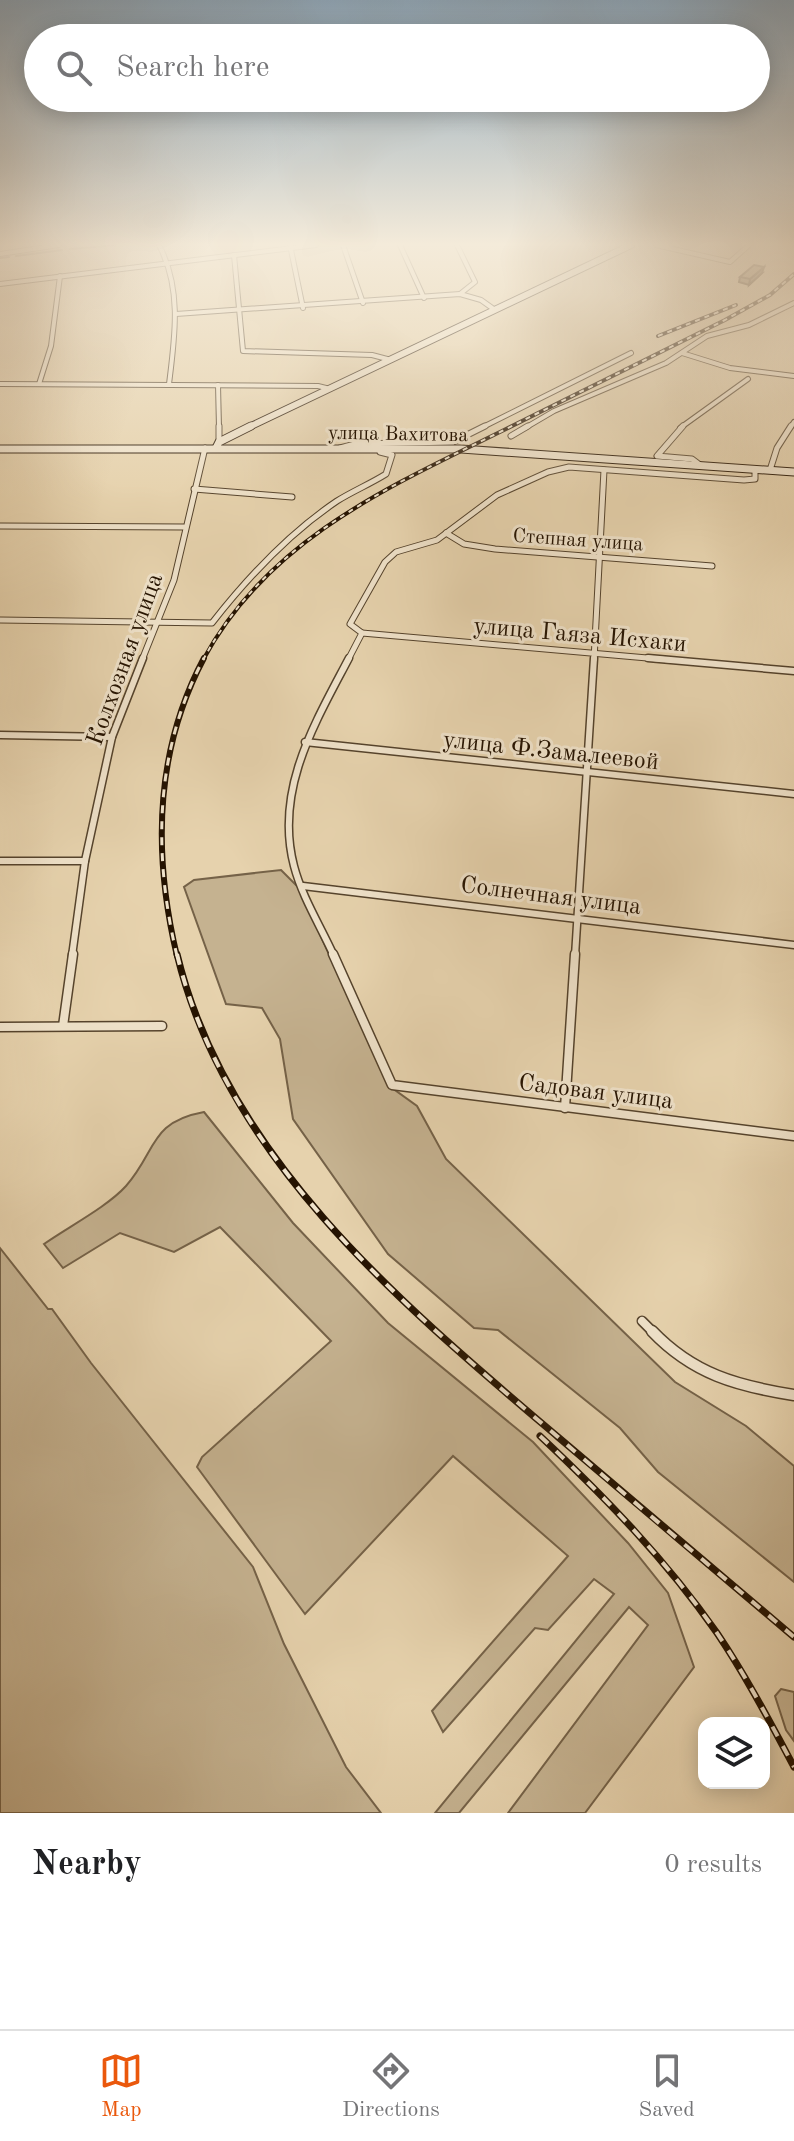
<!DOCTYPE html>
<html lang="en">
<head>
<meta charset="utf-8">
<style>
  :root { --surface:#fff; --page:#f6f6f6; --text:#202124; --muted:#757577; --line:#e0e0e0; --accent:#ea580c }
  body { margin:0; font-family:"Old Standard TT",serif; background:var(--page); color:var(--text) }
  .controls { position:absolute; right:24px; bottom:24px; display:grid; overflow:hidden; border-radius:16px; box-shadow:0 4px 20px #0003 }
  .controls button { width:72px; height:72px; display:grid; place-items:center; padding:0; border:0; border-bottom:2px solid var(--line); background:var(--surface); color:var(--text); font:40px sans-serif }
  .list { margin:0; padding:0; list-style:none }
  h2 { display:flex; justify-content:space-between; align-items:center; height:104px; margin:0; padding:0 32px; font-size:34px }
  h2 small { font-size:26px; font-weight:400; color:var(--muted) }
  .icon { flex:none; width:44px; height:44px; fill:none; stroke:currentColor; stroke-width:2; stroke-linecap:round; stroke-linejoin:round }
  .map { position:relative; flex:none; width:794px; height:1813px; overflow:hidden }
  .search { position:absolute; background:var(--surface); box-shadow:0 4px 20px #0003; left:24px; right:24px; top:24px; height:88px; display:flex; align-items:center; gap:20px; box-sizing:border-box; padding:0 28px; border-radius:44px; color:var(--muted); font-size:30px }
  .sheet { height:216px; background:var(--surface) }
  nav { display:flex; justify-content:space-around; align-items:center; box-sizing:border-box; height:112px; border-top:2px solid var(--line); background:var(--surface); font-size:22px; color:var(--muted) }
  nav a { display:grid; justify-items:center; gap:4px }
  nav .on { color:var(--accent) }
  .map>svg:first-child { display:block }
</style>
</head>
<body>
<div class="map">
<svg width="794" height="1813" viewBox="0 0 794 1813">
  <rect width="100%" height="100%" fill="#e6d2ad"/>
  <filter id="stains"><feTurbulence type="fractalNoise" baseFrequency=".0025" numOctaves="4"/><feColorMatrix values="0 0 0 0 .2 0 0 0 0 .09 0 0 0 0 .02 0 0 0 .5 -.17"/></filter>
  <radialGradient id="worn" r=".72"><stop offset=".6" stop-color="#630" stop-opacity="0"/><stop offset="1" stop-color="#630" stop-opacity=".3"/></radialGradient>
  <!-- green -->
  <g fill="#c5b290" stroke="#756248" stroke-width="2">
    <path d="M281,870L299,888L388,1085L417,1106L446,1159L675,1382L746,1426L794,1466V1582L658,1472L620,1428L498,1330L474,1328L388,1254L293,1119L280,1039L262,1008L226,1004L184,887L194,880Z"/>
    <path d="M204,1112L293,1223L388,1323L533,1442L628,1543L668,1593L694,1667L585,1813H508L648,1625L629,1607L459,1813H435L614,1594L594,1579L548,1630L535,1628L443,1732L432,1711L568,1556L453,1456L305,1614L197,1467L202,1457L331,1341L220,1227L174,1252L120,1233L63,1268L44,1244C68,1227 107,1207 126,1186C157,1151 149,1122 204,1112Z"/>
    <path d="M0,1248L48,1309H52L91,1363L253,1567L284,1644L346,1767L381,1813H0Z"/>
    <path d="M781,1689L794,1692V1741L786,1730L775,1696Z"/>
  </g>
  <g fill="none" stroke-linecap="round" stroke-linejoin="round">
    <!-- stream -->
    <g stroke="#715f45" stroke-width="2">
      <path d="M70,249L116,245"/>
      <path d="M16,256L62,250"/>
      <path d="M0,258L9,257"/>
    </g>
    <!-- street-far4 casing -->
    <g stroke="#55432c" stroke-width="6">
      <g id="street-far4">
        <path d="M159,245C182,289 175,336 169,384"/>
        <path d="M290,245L303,308"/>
        <path d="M343,245L363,303"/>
        <path d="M400,245L424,298"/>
        <path d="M457,245L475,282L460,294"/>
        <path d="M656,245L730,262L749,245"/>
        <path d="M0,254L59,245"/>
        <path d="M234,255L243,351L372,355L391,360"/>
        <path d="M0,284L316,245"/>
        <path d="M176,314L460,294L481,300L495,310"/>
        <path d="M682,353L730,368L794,376"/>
        <path d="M0,384L318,386L330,389"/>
        <path d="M39,384L51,346L60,276"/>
        <path d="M218,385L219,428"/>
        <path d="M481,428L631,353"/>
        <path d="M525,428L554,411L666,363L707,336L749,325L794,303"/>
        <path d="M680,428L748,379"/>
        <path d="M790,428L794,422"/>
      </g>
    </g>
    <!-- street-far3 casing -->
    <g stroke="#55432c" stroke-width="7">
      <g id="street-far3">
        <path d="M219,426V442"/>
        <path d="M683,426L657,456L692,459L700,465"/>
        <path d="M511,436L528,426"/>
        <path d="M340,448L355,444L453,442L485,426"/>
        <path d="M770,470L777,448L791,426"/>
        <path d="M194,489L292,497"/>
        <path d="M0,526L184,527"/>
        <path d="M446,533L464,544L495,549L712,566"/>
        <path d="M0,620L212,623C248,577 288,534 337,501C353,491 370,484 386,474L392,455L380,452"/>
        <path d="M362,633L670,660"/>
        <path d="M142,660L174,580L205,448"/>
        <path d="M348,660L362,633L350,624L385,562L396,552L437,540L497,495L548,472L569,467L744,480L755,479V470"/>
        <path d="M594,660L604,470"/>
      </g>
    </g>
    <!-- street-far2 casing -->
    <g stroke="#55432c" stroke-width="9">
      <g id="street-far2">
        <path d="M648,658L794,671"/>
        <path d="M0,735L112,737"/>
        <path d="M305,742L794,794"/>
        <path d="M0,861H85"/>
        <path d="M303,886L794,945"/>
        <path d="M72,956L85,861L112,737L143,658"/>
        <path d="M334,956C321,927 302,897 294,866C274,790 315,723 349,658"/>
        <path d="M575,956L594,658"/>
      </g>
    </g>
    <!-- street-far1 casing -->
    <g stroke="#55432c" stroke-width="11">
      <g id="street-far1">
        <path d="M333,954L392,1085L794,1136"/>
        <path d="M63,1026L73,954"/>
        <path d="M0,1027L162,1026"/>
        <path d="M565,1108L575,954"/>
        <path d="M642,1321L654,1333"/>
      </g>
    </g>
    <!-- street casing -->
    <g stroke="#55432c" stroke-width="13">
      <path id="street" d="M652,1331C693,1374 737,1386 794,1395"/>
    </g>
    <!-- secondary-far1 casing -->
    <g stroke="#251301" stroke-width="8">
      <path id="secondary-far1" d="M247,428L631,245"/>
    </g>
    <!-- secondary casing -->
    <g stroke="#251301" stroke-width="9">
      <g id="secondary">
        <path d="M216,448L219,442L251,426"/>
        <path d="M0,449H461L794,472"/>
      </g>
    </g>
    <!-- street-far4 -->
    <use href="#street-far4" stroke="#efe2ca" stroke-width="4"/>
    <!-- street-far3 -->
    <use href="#street-far3" stroke="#efe2ca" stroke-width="5"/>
    <!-- street-far2 -->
    <use href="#street-far2" stroke="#efe2ca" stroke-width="6"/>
    <!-- street-far1 -->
    <use href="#street-far1" stroke="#efe2ca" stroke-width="8"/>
    <!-- street -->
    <use href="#street" stroke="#efe2ca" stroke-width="10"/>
    <!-- secondary-far1 -->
    <use href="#secondary-far1" stroke="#efe2ca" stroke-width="6"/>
    <!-- secondary -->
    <use href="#secondary" stroke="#efe2ca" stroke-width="7"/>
    <!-- rail-far2 casing -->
    <g stroke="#251301" stroke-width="4">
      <g id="rail-far2">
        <path d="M658,336L736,305"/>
        <path d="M203,660C267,541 386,488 502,431C576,394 651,357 725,320L770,295L794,274"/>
      </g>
    </g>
    <!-- rail-far1 casing -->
    <g stroke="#251301" stroke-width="6">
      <path id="rail-far1" d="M177,956C153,855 154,752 204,658"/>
    </g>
    <!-- rail casing -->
    <g stroke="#251301" stroke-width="7">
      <g id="rail">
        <path d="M177,954C226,1159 404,1306 558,1437C636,1504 715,1570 794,1637"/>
        <path d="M540,1436C605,1497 666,1560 717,1633C746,1676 770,1722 794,1767"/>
      </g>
    </g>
    <!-- rail-far2 -->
    <use href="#rail-far2" stroke="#efe2ca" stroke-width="2" stroke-dasharray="5" stroke-linecap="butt"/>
    <!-- rail-far1 -->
    <use href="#rail-far1" stroke="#efe2ca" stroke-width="3" stroke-dasharray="8" stroke-linecap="butt"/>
    <!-- rail -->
    <use href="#rail" stroke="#efe2ca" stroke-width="4" stroke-dasharray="11" stroke-linecap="butt"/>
  </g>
  <!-- wall -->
  <path fill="#76654d" stroke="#251301" stroke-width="2" d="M762,273L749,285L739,282L740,277Z"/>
  <!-- shaded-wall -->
  <path fill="#60533f" stroke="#251301" stroke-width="2" d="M764,267L762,273L749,285L750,279Z"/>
  <!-- building -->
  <path fill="#89765a" stroke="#251301" stroke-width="2" d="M754,265L764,267L750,279L740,277Z"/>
  <!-- sky -->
  <linearGradient id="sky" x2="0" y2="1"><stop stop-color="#8da6b9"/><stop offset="0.49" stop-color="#f4ebda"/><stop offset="1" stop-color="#f4ebda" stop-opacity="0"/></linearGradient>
  <rect width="794" height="499" fill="url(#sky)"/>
  <g text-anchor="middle" stroke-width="6" stroke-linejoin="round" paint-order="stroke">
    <!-- far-street labels -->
    <g font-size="20" fill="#251301" stroke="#efe2ca">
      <text transform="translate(398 433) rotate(1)" y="7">улица Вахитова</text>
      <text transform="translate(578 539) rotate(4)" y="7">Степная улица</text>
    </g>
    <!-- street labels -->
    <g font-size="24" fill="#251301" stroke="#efe2ca">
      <text transform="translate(580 634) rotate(5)" y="8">улица Гаяза Исхаки</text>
      <text transform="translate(124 659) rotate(-70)" y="8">Колхозная улица</text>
      <text transform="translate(551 750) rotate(6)" y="8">улица Ф.Замалеевой</text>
      <text transform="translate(551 895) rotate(7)" y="8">Солнечная улица</text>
      <text transform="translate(596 1091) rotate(7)" y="8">Садовая улица</text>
    </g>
  </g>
  <rect width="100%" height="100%" filter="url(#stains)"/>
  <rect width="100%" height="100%" fill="url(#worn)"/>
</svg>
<div class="controls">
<button><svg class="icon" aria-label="layers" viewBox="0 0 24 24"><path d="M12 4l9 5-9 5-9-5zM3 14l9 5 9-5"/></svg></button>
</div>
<div class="search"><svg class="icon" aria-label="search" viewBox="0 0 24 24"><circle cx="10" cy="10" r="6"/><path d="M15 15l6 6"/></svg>Search here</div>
</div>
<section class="sheet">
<h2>Nearby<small>0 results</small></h2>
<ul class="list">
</ul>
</section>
<nav>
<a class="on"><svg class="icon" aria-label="map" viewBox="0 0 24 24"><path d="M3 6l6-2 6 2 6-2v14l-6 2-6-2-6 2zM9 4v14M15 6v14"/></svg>Map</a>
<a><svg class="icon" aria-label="directions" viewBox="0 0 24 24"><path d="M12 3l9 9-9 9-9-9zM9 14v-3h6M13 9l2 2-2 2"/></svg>Directions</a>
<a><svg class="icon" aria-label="saved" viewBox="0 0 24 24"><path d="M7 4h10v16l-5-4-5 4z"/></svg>Saved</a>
</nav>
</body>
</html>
